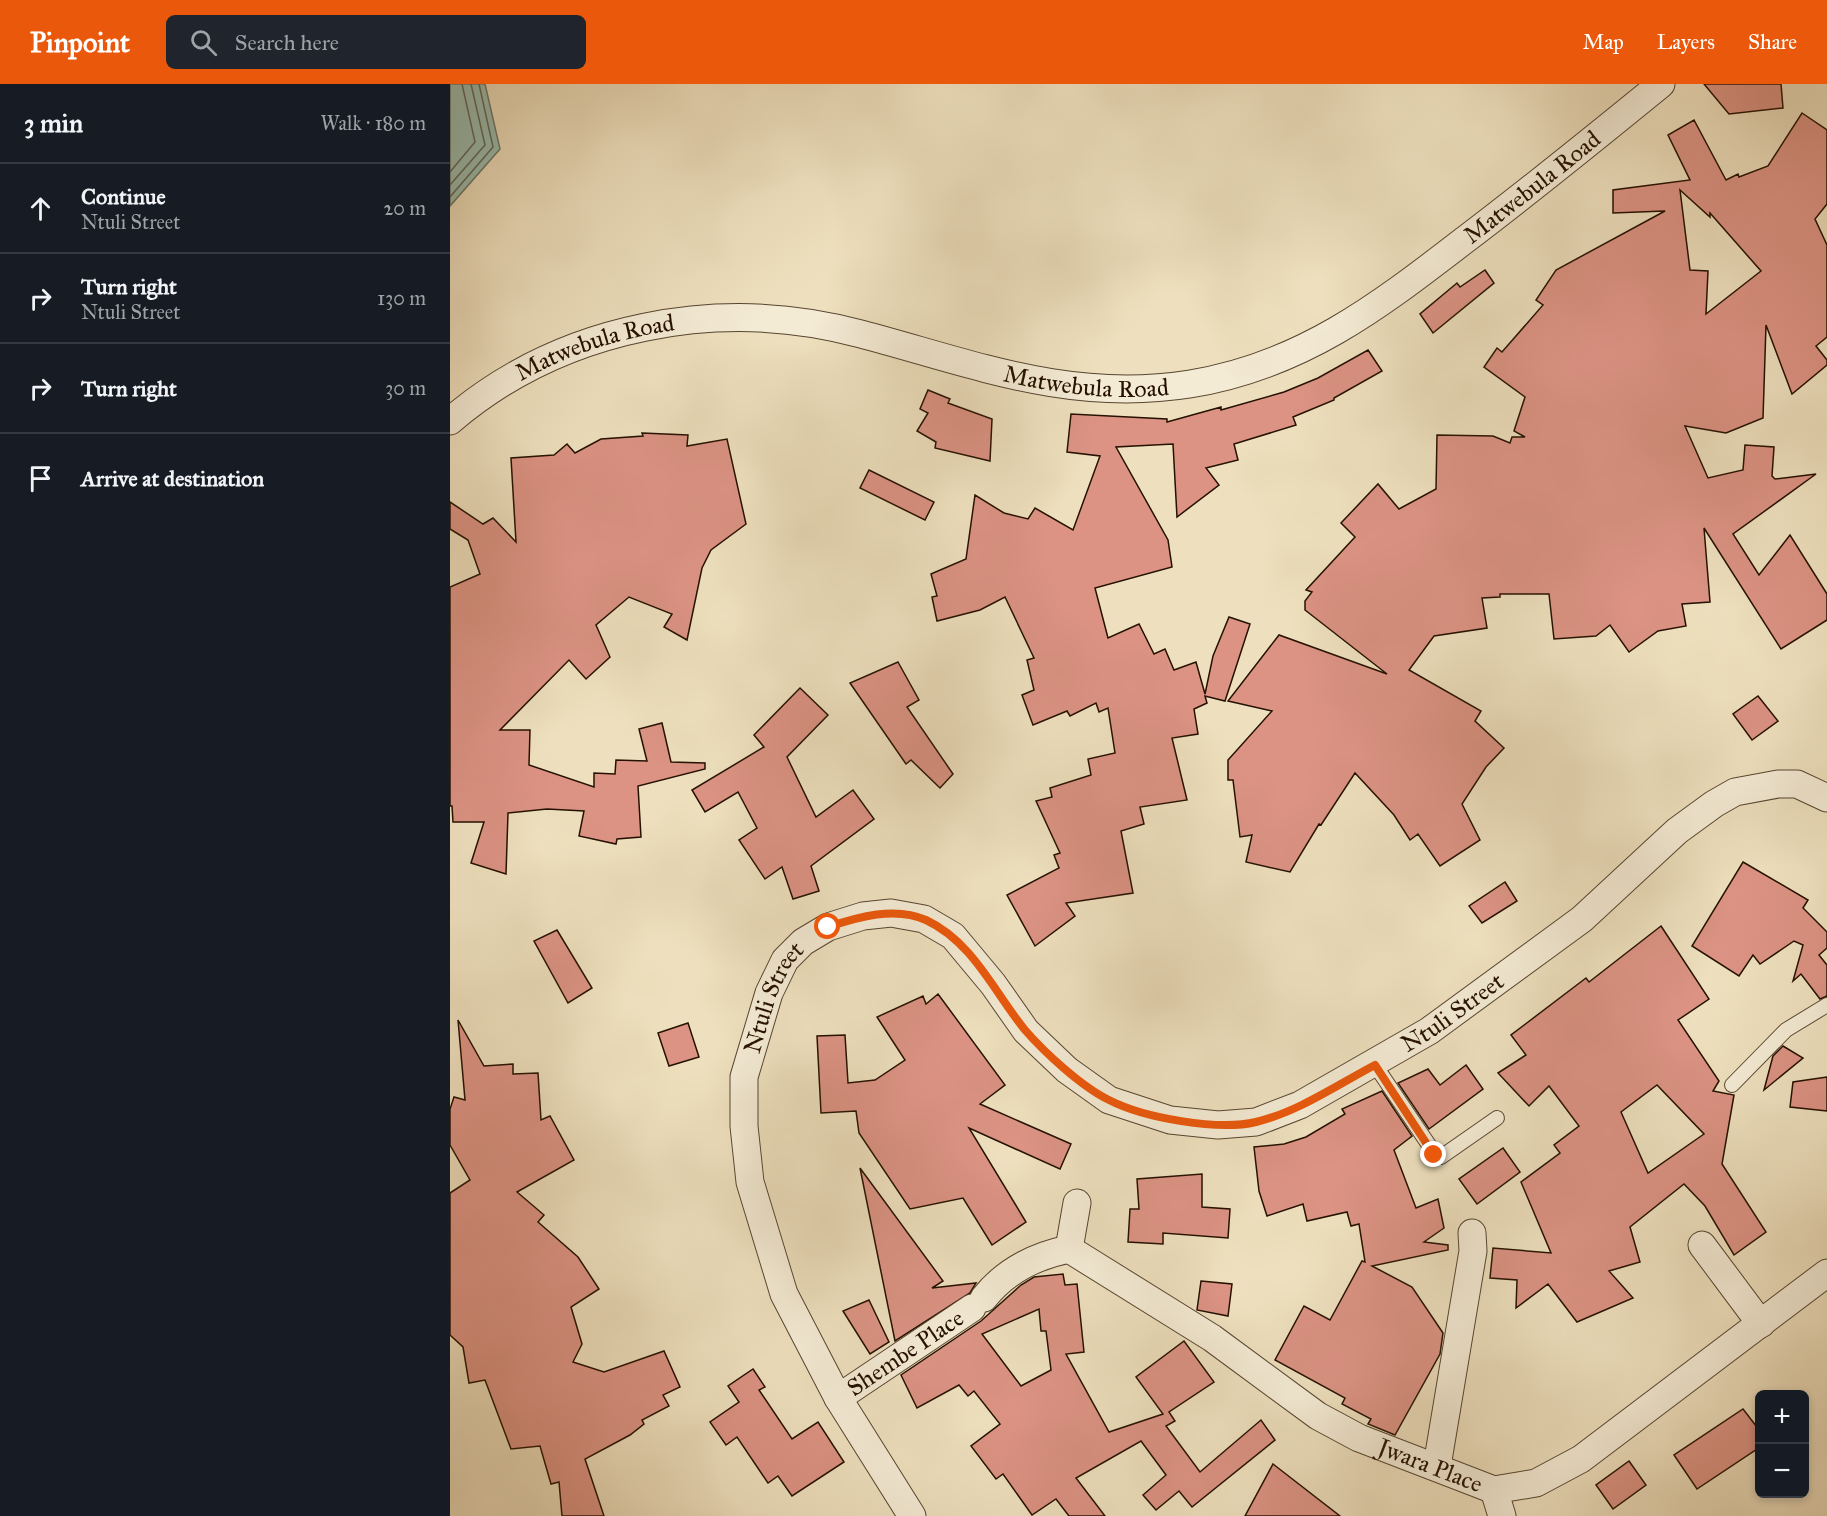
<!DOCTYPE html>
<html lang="en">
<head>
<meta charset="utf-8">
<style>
  :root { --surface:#171b24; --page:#20242c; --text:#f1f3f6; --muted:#9ea1a6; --line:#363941; --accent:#ea580c }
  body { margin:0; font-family:"IM FELL Great Primer",serif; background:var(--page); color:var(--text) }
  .controls { position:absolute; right:18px; bottom:18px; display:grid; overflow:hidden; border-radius:9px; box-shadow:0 3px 9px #0003 }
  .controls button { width:54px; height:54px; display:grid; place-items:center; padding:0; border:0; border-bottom:2px solid var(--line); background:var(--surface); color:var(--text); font:30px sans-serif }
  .stop { position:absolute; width:18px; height:18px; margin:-14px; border:4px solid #ea580c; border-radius:50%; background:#fff }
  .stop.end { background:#ea580c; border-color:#fff; box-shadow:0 2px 6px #0008 }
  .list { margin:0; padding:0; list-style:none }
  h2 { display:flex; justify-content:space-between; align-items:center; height:78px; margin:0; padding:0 24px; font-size:26px }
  h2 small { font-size:20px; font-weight:400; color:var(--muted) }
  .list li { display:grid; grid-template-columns:39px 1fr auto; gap:18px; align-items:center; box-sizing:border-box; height:90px; padding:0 24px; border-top:2px solid var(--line) }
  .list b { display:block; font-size:22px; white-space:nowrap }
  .list p { margin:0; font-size:20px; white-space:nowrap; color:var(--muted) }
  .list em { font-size:20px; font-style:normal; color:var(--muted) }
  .icon { flex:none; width:33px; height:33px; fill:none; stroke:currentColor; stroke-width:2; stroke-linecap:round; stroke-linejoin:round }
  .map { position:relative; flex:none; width:1377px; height:1432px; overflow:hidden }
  header { display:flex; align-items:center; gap:36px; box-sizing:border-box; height:84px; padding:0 30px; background:var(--accent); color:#fff }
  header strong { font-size:28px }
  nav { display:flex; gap:33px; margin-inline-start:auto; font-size:21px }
  .search { width:420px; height:54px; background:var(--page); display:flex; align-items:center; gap:15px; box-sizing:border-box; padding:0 21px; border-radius:9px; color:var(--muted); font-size:22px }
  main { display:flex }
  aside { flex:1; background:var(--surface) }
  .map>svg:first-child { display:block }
</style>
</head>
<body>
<header>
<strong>Pinpoint</strong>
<div class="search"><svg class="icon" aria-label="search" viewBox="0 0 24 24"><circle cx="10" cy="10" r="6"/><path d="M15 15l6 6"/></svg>Search here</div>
<nav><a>Map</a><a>Layers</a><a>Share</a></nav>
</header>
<main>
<aside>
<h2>3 min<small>Walk · 180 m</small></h2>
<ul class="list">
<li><svg class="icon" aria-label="ahead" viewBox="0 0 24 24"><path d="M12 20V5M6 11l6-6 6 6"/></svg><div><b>Continue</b><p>Ntuli Street</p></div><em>20 m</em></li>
<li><svg class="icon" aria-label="right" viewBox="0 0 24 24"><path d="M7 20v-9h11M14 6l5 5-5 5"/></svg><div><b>Turn right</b><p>Ntuli Street</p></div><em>130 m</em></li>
<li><svg class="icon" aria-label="right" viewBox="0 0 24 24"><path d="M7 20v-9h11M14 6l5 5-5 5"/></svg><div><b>Turn right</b></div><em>30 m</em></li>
<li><svg class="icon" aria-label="arrive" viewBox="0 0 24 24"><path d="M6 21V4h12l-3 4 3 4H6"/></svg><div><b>Arrive at destination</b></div></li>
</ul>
</aside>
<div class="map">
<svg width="1377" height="1432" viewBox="0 0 1377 1432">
  <rect width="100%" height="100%" fill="#eee0be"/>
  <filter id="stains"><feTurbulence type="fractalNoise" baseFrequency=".00333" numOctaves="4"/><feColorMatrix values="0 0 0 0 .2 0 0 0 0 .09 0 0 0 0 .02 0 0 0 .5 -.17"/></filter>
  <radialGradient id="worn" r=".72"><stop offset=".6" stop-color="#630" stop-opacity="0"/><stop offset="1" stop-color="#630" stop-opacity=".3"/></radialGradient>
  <!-- water -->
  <path fill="#99bdb0" stroke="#6b786a" stroke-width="1.5" d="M0,0H35L50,65L0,122Z"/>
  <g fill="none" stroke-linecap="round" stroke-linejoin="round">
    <!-- shore -->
    <g stroke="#5f6758" stroke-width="1.5">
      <path d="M0,88L25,58L12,0"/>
      <path d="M0,101L35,61L21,0"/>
      <path d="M0,113L43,63L29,0"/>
    </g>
  </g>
  <!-- building -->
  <g fill="#dc9384" stroke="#251100" stroke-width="1.5" fill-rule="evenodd">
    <path d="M1254,0H1331L1333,24L1279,30Z"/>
    <path d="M1352,29L1377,46V120L1365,135L1377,161V253L1366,262L1377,276V281L1342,310L1316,241L1313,334L1276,349L1235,342L1258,394L1293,386L1295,361L1324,363L1322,392L1325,395L1366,390L1283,450L1309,491L1340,451L1377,510V536L1331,565L1254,444L1260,518L1232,520L1236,542L1208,547L1179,568L1160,541L1146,552L1104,555L1099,510H1050V513L1032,514L1037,544L984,552L959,586L1031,627L1025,637L1054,664L1036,683L1012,720L1030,756L990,782L968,750L960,756L944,731L905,689L871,741L869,740L840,788L796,778L802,751L790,753L783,696H778V676L822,627L778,617L829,551L937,590L855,526V517L862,508L856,506L905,453L891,439L928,400L949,425L986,405L987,351L1043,352L1060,359L1062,353H1075L1064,347L1075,313L1034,283L1047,264L1052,268L1093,221L1086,216L1106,186L1215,127L1163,129V106L1240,96L1218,51L1244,36L1276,96L1288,90L1289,93L1318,82ZM1230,106L1260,133V129L1311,187L1256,230L1258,187L1240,186Z"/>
    <path d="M1035,186L1044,199L983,249L970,230L1007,199L1010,203Z"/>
    <path d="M918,266L932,287L884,314V316L843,333L846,341L784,360L788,376L756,384L769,401L727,433L723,360L666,363L718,456L722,483L645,504L658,554L689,540L704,570L715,565L724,586L746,578L755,610L763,572L779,533L800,540L775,617L755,612L757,619L744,625L748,650L722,654L737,716L690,723L694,740L671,747L683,809L616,819L625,832L585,862L557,811L609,784L604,771L610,769L586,717L602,713L600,704L641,691L638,675L665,669L658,624L649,628L646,619L620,632L617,627L583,641L572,611L584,606L577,576L584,574L555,513L530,526L487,537L482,513L487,512L481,490L516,475L525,411L554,429L578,435L585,424L623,446L650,372L617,368L621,330L717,335V338L771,323V326L834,308L868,294Z"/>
    <path d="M478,306L500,315L498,319L542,335L540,377L485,364L486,358L467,347L478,329L470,325Z"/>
    <path d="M192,349L238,351L237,362L277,355L296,440L261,466L252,484L237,556L214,543L222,530L179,513L146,541L160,573L136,595L119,576L50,646H80L79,681L144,703V689L165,690L166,676L197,677L189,645L212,639L221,678L255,679V685L188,702L191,753L167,755L166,760L129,752L134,727L97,725L58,729L56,790L21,779L34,738H3L2,722H0V503L30,490L18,456L0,445V418L33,440L43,434L66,458L61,374L104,371L117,360L125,369L151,355L193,352Z"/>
    <path d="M419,386L484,418L475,436L410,404Z"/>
    <path d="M448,578L469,616L457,623L503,690L490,704L461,676L456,680L400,599Z"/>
    <path d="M350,604L378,631L337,673L366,733L403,706L424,735L361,782L369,807L343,815L332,783L315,795L289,756L307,744L288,708L255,728L242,706L314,663L304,651Z"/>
    <path d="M1308,612L1328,637L1302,656L1283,630Z"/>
    <path d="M1293,778L1358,816L1353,824L1377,848V864L1369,871L1377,881V912L1370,915L1351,890L1343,897L1353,861L1344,857L1310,880L1303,871L1289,892L1242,862Z"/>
    <path d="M1055,798L1067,817L1032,839L1019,822Z"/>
    <path d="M1211,842L1259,915L1228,936L1269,997L1263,1007L1284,1011L1272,1080L1316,1148L1284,1171L1255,1122L1234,1100L1180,1143L1190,1178L1159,1187L1183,1214L1127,1238L1098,1200L1066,1224L1067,1196L1040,1194L1043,1164L1101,1169L1071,1098L1110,1069L1104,1061L1129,1042L1099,1002L1079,1022L1048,989L1076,971L1061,951L1136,894L1139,898ZM1207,1001L1254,1050L1198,1089L1171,1028Z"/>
    <path d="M107,846L142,904L118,919L84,857Z"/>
    <path d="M488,910L555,1001L530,1020L621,1060L610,1085L519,1044L576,1138L542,1161L513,1114L460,1125L409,1049L406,1027L371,1029L367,952L395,951L398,999L425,996L455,976L427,933L473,912L476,920Z"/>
    <path d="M8,936L34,982L63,980V990L88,989L91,1036L100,1032L124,1076L67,1108L94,1131L88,1138L128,1173L149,1205L121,1223L132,1260L123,1278L154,1288L214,1267L230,1303L213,1311L219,1322L192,1336L194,1340L180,1351L135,1375L154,1432H112L109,1398L101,1400L90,1362L61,1365L35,1296L19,1299L13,1263L0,1251V1109L20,1096L0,1061V1025L4,1013L15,1016Z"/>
    <path d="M238,939L249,973L219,982L208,949Z"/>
    <path d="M1333,962L1353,974L1314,1006L1323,972Z"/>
    <path d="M1016,981L1033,1005L979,1045L948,999L978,985L990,1001Z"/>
    <path d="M1377,993V1027L1340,1023L1343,998Z"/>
    <path d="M932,1007L962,1052L944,1066L966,1124L988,1115L994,1144L974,1158L998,1161V1166L922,1182L962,1203L993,1249L990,1270L945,1351L918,1340L921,1335L892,1320L895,1314L825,1276L854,1222L880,1236L912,1177L915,1178L909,1140L901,1142L897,1128L857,1137L853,1120L817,1132L809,1107L804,1063L834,1060L856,1053L895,1030L892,1025Z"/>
    <path d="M1053,1064L1070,1088L1027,1120L1009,1095Z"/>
    <path d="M410,1084L493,1197L482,1204L526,1199L520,1209L445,1257Z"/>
    <path d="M752,1090V1123L780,1125L778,1154L713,1149V1160L678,1158L680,1125H689L687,1095Z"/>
    <path d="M613,1190L615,1201L627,1200L634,1268L616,1270L659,1348L713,1330L686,1293L734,1257L764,1298L719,1328L725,1337L716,1342L750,1388L811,1336L825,1356L742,1423L729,1407L706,1426L693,1411L716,1391L691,1357L626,1394L655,1432H619L606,1415L582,1431L553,1390L546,1395L521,1362L550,1340L524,1307L518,1312L509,1301L467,1324L451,1291L531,1237L571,1201L584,1193ZM589,1225L591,1247H596L601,1286L571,1302L532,1250Z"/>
    <path d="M751,1197L782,1200L778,1232L747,1226Z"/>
    <path d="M419,1216L439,1258L420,1270L393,1227Z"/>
    <path d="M303,1285L315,1303L309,1306L342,1355L368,1338L394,1378L342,1412L328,1392L318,1399L287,1353L276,1361L260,1338L289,1318L278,1302Z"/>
    <path d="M1293,1325L1310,1347V1363L1247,1405L1224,1371Z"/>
    <path d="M1179,1377L1196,1401L1163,1425L1146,1401Z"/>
    <path d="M823,1380L890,1432H795Z"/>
  </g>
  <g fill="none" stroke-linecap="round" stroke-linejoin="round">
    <!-- lane casing -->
    <g stroke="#574530" stroke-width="16">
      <g id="lane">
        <path d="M925,981L987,1073H991L1047,1034"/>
        <path d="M1282,1001L1336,946L1377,921"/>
      </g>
    </g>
    <!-- street casing -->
    <g stroke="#574530" stroke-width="29">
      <g id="street">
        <path id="s1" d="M0,337C112,241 270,212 411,250C524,280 620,319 740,300C852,282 929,222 1016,155C1082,105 1146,53 1211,0"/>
        <path d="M1252,1161L1311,1240"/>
        <path id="s2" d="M619,1165L762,1254L868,1332L909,1354L1044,1406L1086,1399L1131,1375L1377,1189"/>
        <path d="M619,1165L627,1119"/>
        <path d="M534,1214C556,1186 585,1172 619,1165"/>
        <path id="s3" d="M388,1314L522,1224"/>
        <path d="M987,1382L1023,1167L1022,1149"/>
        <path d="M1044,1406L1052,1432"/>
        <path id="s4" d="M462,1432L388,1314L334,1210L300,1098L294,1042V993L319,909L335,876L353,858L378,843L413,832L441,829L474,835L503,852L543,900L576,947L617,986L659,1016L720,1036L768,1041L806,1038L850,1021L979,947L1132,835L1227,747L1264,720L1285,708L1328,700H1347L1377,714"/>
      </g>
    </g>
    <!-- lane -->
    <use href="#lane" stroke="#f4ebd5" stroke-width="14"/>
    <!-- street -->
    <use href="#street" stroke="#f4ebd5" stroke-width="27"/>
  </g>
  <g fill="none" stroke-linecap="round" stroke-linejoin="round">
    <!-- route -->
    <path stroke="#ea580c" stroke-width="8" d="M378,843C408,833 445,822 476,836C523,858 544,908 575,946C595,969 632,1003 659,1016C694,1034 768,1047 806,1038C848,1028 887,1001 925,981L984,1071"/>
  </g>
  <g text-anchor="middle" stroke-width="4.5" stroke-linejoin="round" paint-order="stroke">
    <!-- street labels -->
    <g font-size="24" fill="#251100" stroke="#f4ebd5">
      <text dy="8" stroke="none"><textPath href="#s1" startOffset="1172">Matwebula Road</textPath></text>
      <text dy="8" stroke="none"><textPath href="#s1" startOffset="165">Matwebula Road</textPath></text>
      <text dy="8" stroke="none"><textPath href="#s1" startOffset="668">Matwebula Road</textPath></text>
      <text dy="8" stroke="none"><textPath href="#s4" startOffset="564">Ntuli Street</textPath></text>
      <text dy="8" stroke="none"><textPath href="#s4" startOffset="1394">Ntuli Street</textPath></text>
      <text dy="8" stroke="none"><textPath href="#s3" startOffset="81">Shembe Place</textPath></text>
      <text dy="8" stroke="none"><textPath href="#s2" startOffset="423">Jwara Place</textPath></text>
    </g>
  </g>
  <rect width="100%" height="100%" filter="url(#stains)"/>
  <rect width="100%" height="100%" fill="url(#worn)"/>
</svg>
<div class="controls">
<button>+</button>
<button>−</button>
</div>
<div class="stop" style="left:378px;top:843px"></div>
<div class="stop end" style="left:984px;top:1071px"></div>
</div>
</main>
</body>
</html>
